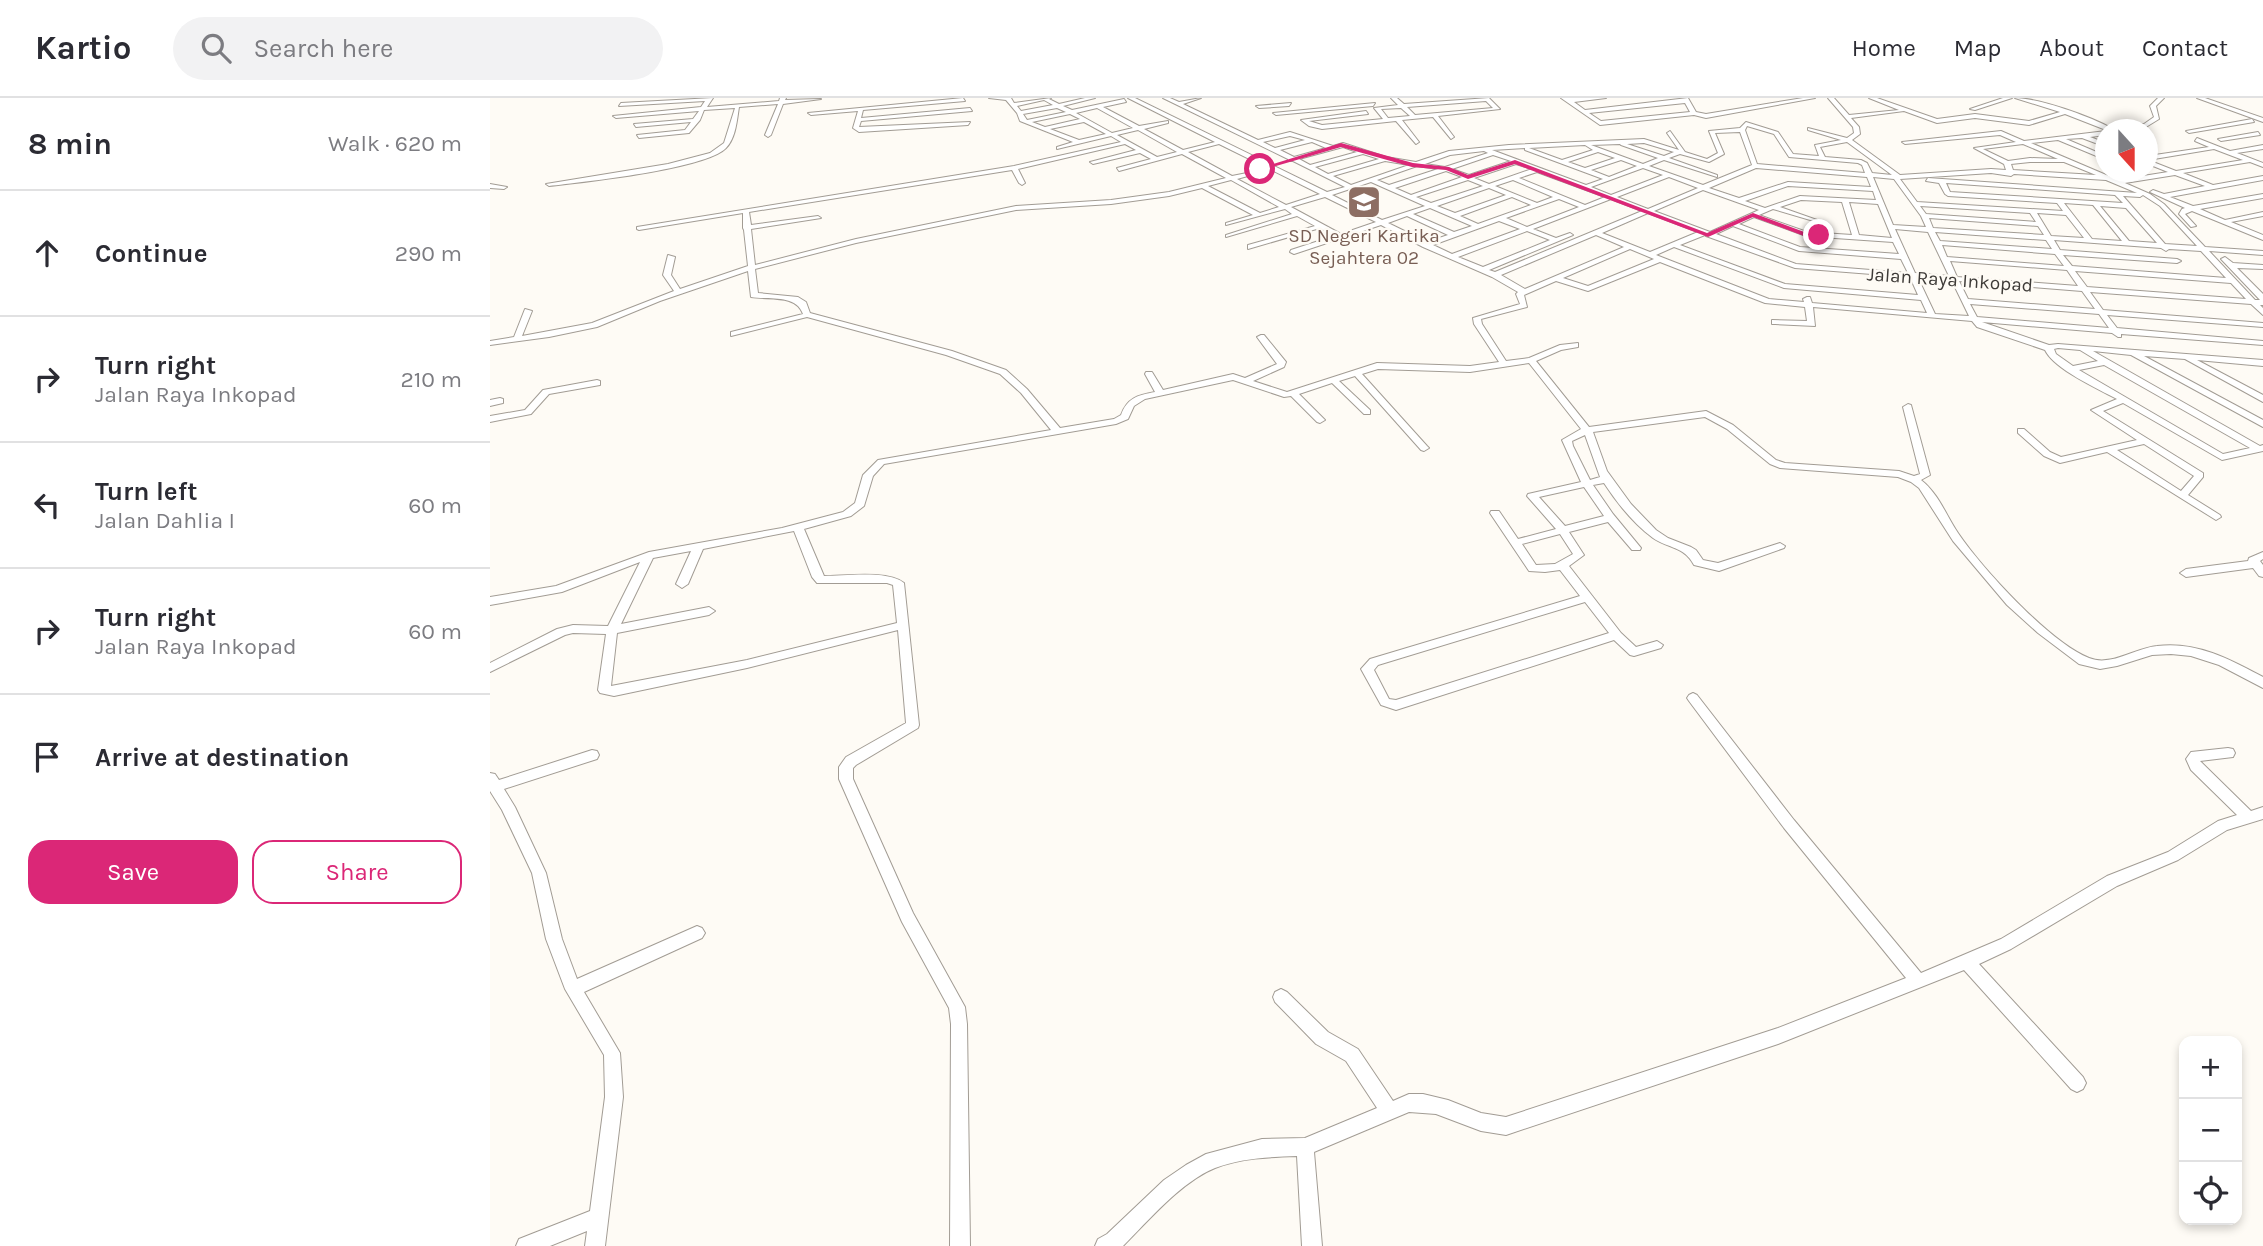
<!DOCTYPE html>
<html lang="en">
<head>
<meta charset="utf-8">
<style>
  :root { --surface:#fff; --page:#f2f2f3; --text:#2b2b33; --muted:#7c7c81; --line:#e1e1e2; --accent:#db2777 }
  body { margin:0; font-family:Karla,sans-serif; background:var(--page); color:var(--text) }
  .controls { position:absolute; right:21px; bottom:21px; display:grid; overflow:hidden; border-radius:14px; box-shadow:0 4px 10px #0003 }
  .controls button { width:63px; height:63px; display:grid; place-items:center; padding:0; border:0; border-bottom:2px solid var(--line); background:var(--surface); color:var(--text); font:35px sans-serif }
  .compass { position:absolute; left:1605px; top:21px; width:63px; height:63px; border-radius:50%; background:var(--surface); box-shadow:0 4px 10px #0003; rotate:159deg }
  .stop { position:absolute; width:21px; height:21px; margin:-16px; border:5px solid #db2777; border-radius:50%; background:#fff }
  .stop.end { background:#db2777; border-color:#fff; box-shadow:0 2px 7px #0008 }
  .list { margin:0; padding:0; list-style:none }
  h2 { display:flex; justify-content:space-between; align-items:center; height:91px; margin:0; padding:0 28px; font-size:30px }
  h2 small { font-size:23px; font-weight:400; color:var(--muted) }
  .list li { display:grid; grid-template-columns:46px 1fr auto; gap:21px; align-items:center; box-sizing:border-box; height:126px; padding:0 28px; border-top:2px solid var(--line) }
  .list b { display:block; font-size:26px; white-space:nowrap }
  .list p { margin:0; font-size:23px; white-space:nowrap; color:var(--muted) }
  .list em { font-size:23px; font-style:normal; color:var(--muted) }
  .actions { display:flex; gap:14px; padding:21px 28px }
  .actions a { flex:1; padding:16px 0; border:2px solid var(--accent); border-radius:21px; text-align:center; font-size:24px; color:var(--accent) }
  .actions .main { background:var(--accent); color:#fff }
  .icon { flex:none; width:38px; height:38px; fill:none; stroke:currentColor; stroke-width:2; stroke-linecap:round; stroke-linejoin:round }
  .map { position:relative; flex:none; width:1773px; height:1148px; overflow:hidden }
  header { display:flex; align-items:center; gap:42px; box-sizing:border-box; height:98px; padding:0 35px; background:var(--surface); border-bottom:2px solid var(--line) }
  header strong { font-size:33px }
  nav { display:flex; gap:38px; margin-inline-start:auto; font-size:24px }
  .search { width:490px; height:63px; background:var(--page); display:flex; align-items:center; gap:18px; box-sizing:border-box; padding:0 24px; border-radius:38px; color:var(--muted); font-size:26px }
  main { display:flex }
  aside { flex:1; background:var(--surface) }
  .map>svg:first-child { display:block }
</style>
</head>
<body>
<header>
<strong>Kartio</strong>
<div class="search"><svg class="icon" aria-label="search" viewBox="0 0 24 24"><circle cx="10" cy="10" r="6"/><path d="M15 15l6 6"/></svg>Search here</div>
<nav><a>Home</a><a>Map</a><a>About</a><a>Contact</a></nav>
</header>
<main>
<aside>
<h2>8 min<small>Walk · 620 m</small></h2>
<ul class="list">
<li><svg class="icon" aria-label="ahead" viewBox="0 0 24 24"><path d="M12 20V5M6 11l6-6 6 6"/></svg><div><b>Continue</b></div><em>290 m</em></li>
<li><svg class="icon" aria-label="right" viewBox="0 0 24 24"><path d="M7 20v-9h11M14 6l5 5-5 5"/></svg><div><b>Turn right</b><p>Jalan Raya Inkopad</p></div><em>210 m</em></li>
<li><svg class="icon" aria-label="left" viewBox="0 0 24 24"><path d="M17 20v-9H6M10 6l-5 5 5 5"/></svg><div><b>Turn left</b><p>Jalan Dahlia I</p></div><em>60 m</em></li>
<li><svg class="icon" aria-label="right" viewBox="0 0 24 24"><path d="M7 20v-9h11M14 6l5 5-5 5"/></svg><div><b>Turn right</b><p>Jalan Raya Inkopad</p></div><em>60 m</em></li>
<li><svg class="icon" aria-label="arrive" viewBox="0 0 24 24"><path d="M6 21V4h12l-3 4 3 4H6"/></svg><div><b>Arrive at destination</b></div></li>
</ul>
<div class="actions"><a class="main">Save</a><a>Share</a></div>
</aside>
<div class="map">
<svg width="1773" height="1148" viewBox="0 0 1773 1148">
  <rect width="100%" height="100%" fill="#fefbf5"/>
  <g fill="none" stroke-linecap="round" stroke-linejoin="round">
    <!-- street casing -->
    <g stroke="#a29c94" stroke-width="2">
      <g id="street">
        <path d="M223,0L217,9L289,3L290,0H296L295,2L331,1L293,6L281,37L278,39L275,37L288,6L249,9C247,21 246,40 236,50C216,71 93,84 59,88L56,86L178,66L220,55L234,45L245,10L214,12L210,22L199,35L149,40L147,37L195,32L201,24L146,29L144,26L203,21L209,13L126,20L123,18L211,9L215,3L129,8L131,5Z"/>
        <path d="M473,0L475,3L373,12L371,20L480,10L482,13L371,23L369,29L480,24L478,27L369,34L363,30L368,13L321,17L318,15Z"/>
        <path d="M499,0H521L524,5L561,0L559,1L569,6L595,0H605L573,8L582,12L634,1L636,4L613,9L649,28L678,23V25L654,31L693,52L725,44L638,0H645L837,94L855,89L803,63H798V61L673,0H680L689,4L711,0L693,6L768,42L800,34L843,48L853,45L896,59L926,64L959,53L1019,47L1154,41L1189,52L1177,35L1180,33L1195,54L1217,61L1228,55L1219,33L1250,30L1256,24L1288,34L1303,56L1329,58L1325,47L1351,42L1318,32V30L1357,40L1364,35L1363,29L1338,0H1344L1359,17L1409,12L1379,0H1387L1447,21L1485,16L1539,23L1570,14L1525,0C1549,0 1602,19 1623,31L1616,32L1575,16L1539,27L1485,20L1447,25L1414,13L1361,20L1369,29L1370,36L1362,42L1410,77L1501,71L1516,72L1514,66L1484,50L1526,44L1510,37L1415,46L1412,44L1511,33L1534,43L1616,33V37L1600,39L1616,45V49L1592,40L1576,41L1616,58V62L1568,42L1541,45L1628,82L1678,74L1658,66V62L1686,73L1753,62L1724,51L1658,62V58L1719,49L1705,43L1707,40L1740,53L1773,47V51L1747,55L1773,65V69L1760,64L1693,75L1723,87L1773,78V82L1680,99L1703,108L1773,96V100L1710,111L1735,122L1773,114V118L1741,124L1773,137V142L1702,113L1695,116L1706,128L1701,129L1689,116L1692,111L1695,110L1660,94L1663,92L1674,96L1715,88L1685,77L1635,85L1660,96L1674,106L1715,149L1773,153V157L1719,153L1765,202H1770L1731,161L1735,159L1743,165L1773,167V171L1747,170L1773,196V207H1770L1773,210V217L1761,206L1600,194L1613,212L1773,225V229L1617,217L1627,230L1773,243V247L1631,236V239H1628L1622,235L1492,224L1559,247L1568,246L1773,262V268L1707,262L1773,297V304L1695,261L1654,258L1773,322V329L1641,257L1603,253L1770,348L1773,347V353L1732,362L1633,305L1613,313L1713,375V379L1698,397L1730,417L1731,419L1726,422L1617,354L1570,365L1554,358L1528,335V331H1534L1560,354L1571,359L1647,342L1601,312L1627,301C1608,291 1564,271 1555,252L1487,229L1482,223L1323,209L1325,228L1285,226H1282V222L1317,223L1315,209L1275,205L1170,164L1098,193L1066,183L1034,197L1037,209L991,221L992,226L1016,263L1039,260L1070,247L1088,245V249L1071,252L1046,263L1099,329L1216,313L1243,327L1286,362L1295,365L1409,373L1424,378L1430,376L1413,309L1418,306L1421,307L1440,377L1431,382C1448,395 1456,417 1468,435C1492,470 1559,544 1599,560C1621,569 1645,550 1667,548C1706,543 1740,561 1773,579V590L1729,567L1701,558L1681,556L1662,557L1627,568L1610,571L1589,566L1548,535L1517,507L1463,443L1429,390L1421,384L1408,379L1290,370L1280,366L1237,331L1215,319L1103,334L1117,373L1141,406L1166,432L1178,440L1201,449L1206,452L1213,462L1228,465L1290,445L1295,448L1294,450L1229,473L1204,467C1194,448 1179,451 1163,440C1144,426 1127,405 1114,385L1103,387L1123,416L1151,450L1150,452H1142L1118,424L1079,434L1094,457L1079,468L1131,535L1146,549L1167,543L1173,547L1171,550L1144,558L1140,557L1124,542L906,612L891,607L871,571L880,561L1090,498L1070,472L1055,474L1039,473L1000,415L1001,413H1009L1028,441L1066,431L1037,398L1038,396L1091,384L1072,342L1091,331L1039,265L980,274L888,271L872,276L937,348L939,350L934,353L931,352L865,278L849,283L880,312V316H874L842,285L809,296L835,322L830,325L827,324L801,298L794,299L743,282L655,301L644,308L638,321L626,326L394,366L383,378L374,408L361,418L314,431L334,478C355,478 398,472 414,485L429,627L428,630L366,667L363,670V681L423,815L475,909L477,926L480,1148H460L461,926L459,910L412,824L349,681V669L356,659L416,625L408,532L257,570L124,598L110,595L108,592L116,536L83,535L75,537L0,574V565L67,531L83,527L118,528L150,464L72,494L0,507V499L66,488L159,454L292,430L353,414L365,405L373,377L388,362L561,332L531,295L510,276L456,257L317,219L241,238V234L313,216C306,196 279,202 261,199L258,173L170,203L107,229L59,239L0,247V243L24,239L35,211L42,213L32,238L102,225L184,193L173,177L178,157L185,159L181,177L190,191L258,168L254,132L253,130V115L149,132L147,131V129L524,68L631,44L621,38L567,51V49L583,44L530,23L527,15L516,2ZM554,2L563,7L531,13L527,8ZM567,10L576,14L537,22L533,16ZM607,10L643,30L622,35L586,15ZM580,16L590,21L555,29L542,24ZM594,24L616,36L589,42L560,31ZM1257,28L1284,36L1299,59L1368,65L1372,67L1375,75L1267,66L1255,32ZM648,32L687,54L667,59L627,37ZM1250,34L1262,67L1213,87L1159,68L1174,62L1227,79V77L1179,60L1190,56L1219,64L1234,56L1225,35ZM800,38L815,42L785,50L773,44ZM822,44L836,50L804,59L790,52ZM1357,44L1402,77L1382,75L1377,65L1371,62L1335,59L1330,49ZM1154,45L1184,54L1174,58L1137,46ZM635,46L646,52L600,64L603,66L650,55L661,61L627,70L629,73L692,56L736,80L679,94L621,102L526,108L366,141L265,167L261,131L331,120L328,118L261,127L259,114L522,72L529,85L532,87L535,85L528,71ZM729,46L830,96L796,107L747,81L772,74V72L742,78L698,54ZM1130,46L1131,47L1168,60L1153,66L1101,47ZM1533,46L1568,61L1540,60L1518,63L1493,51ZM1095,47L1103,52L1072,62L1039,50ZM853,49L867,54L820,67L809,61ZM1035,50V52L1113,81L1096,87L1002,52ZM994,53L998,55L955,69L935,66L960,57ZM1108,54L1125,60L1095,70L1078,64ZM873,56L889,61L838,76L825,69ZM1003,57L1021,63L979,77L962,71ZM1131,62L1147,68L1119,79L1101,72ZM895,63L919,67L861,87L843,78ZM1540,64H1574L1606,77L1523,72L1521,66ZM1026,66L1042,71L999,86L984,80ZM927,68L948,71L899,87L887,82ZM1153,70L1173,77L1121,97L1101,89ZM1266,70L1377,79L1381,89L1298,84L1249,100L1219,90ZM956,73L972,79L921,97L905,90ZM1047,74L1115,99L1095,107L1029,80ZM1501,75L1521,78L1524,76L1616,82L1647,95L1438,80L1436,83L1449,85L1455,96L1458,98L1567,105L1573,113L1427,104L1410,81ZM1179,79L1208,90L1158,111L1127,99ZM1383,79L1404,81L1431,118L1436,129L1403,127ZM741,82L789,109L770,115L718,88ZM978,82L993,88L941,105L926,99ZM1023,82L1063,99L1047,105L1005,88ZM881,84L935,108L892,122L842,97ZM1456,85L1625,97L1633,105L1460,94ZM1298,88L1383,93L1386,102L1310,98L1275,110L1255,103ZM712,90L763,117L736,125V127L795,111L802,116L736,137V139L807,118L825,128L758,147V151L830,130L844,138L801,152L800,154L804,156L891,127L933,149L1002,179L1028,194L1026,196L1030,206L983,220L984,226L1009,264L980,268L887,265L797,294L763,283L794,269L796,264L774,237H771L767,239L787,266L755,280L743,276L673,292L662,274H656L655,276L665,294C648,297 637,300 631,317L624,321L570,330L537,291L516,272L462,253L320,215L316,204L308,199L268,195L265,171L366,145L526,112L621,106L679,98ZM999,90L1016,97L965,115L947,108ZM1213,92L1269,112L1220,134L1164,113ZM1653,97L1670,108L1707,148L1675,146L1633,98L1650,99ZM835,99L886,124L851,136L801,109ZM1022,99L1041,107L988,126L970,118ZM1069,101L1089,109L1037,129L1016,120ZM1121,101L1152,113L1005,174L999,172L1083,137L1080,135L1066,140L1043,131ZM1311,102L1352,104L1362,137L1317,134L1269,117L1283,111L1327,124V122L1290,109ZM1359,104L1388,106L1402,140L1369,137ZM1574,105L1603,107L1632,143L1602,141ZM1430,108L1540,115L1546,124L1436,116ZM1610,108L1636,110L1667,145L1639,143ZM940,110L982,128L964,134L923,116ZM1158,115L1208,134L1160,154L1112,135ZM1547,115L1576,117L1594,140L1561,138ZM917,118L958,137L937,144L898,125ZM1264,119L1316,138L1403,144L1409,156L1310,149L1249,126ZM1439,120L1548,128L1554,137L1443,130ZM1009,123L1030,131L962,156L943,147ZM1243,128L1309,153L1411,161L1418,175L1306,166L1226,136ZM1405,131L1438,134L1459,178L1425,175ZM1037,133L1060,142L993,169L968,159ZM1445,134L1556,142L1562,151L1450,143ZM1106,137L1134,149L1035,191L1011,177ZM1215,137L1216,138L1305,170L1420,179L1428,197L1295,186L1190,147ZM1564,142L1671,150L1676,153L1679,151L1711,153L1736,180L1582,168L1573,157L1687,165L1691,163L1687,161L1570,152ZM1452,147L1565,156L1574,168L1457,159ZM1184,149L1294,190L1431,202L1437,215L1322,205L1320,199H1317L1313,201L1314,204L1279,201L1166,157ZM1140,151L1164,161L1098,188L1073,180ZM1460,163L1577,172L1588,188L1467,179ZM1585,173L1741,185L1756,201L1597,189ZM1428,180L1462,183L1479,218L1445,216ZM1469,183L1592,193L1605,211L1478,201ZM1480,206L1609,216L1619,230L1487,219ZM1568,250L1590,252L1608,263L1583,268L1566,256L1564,251ZM1614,267L1760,350L1733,356L1589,272ZM1095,337L1110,379L1100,382L1083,348L1082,343ZM1654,346L1704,378L1691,393L1627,352ZM1094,389L1114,418L1075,428L1049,399ZM304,433L322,479L327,485H397L403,487L407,525L257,562L121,588L127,535L219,517L225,513L219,509L131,526L163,460L201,453L186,486L192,490L198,486L213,451ZM1070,436L1083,456L1065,466L1046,467L1032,446ZM1095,504L1119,535L906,602L899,601L884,572L888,567Z"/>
        <path d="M901,0H907L914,6L999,0L1010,11L948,18L964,39L961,41L943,19L912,22L929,44L926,46L906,23L832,31L819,28L811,22L876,13L878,16L819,23L832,27L893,21L884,10L908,7ZM996,3L1003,10L925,17L917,9ZM911,10L920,18L898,20L891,11Z"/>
        <path d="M1071,0H1116L1084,4L1095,12L1198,0L1206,14L1216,16L1313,0H1325L1216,20L1204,17L1110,27ZM1195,5L1200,14L1111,23L1099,15Z"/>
        <path d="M1513,0H1522L1485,12L1480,11Z"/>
        <path d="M1668,0H1674L1666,8L1669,21L1656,29L1625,32L1654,26L1664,19L1660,8Z"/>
        <path d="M1707,0H1715L1773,20V24Z"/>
        <path d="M801,5L799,8L769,10L766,8Z"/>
        <path d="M885,5L883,8L786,17L783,15Z"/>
        <path d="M1762,21L1764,24L1699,35L1696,33Z"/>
        <path d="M1768,34L1770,37L1731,43L1728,41Z"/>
        <path d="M0,86L17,89L14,91L0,90Z"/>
        <path d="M107,282L110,283V287L59,296L41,316L0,324V318L35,312L53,292Z"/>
        <path d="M10,300L13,301V305L0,308V302Z"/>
        <path d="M1773,454V461L1770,463L1773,467V479L1769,478L1763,470L1696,479L1690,475L1696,471L1758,463L1759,460Z"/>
        <path d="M1203,595L1207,597L1304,722L1431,875L1511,841L1617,778L1678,754L1728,723L1747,717L1701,672L1696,661L1701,654L1738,650L1743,651L1745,655L1743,659L1710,663L1761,713L1773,709V721L1737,732L1688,762L1627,788L1521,851L1489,866L1593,979L1596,985L1593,991L1587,994L1581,991L1474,872L1288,946L1016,1037L991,1033L946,1016L919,1014L824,1054L832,1148H812L807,1058C779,1059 751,1060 725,1070C692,1083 658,1123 633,1148H605L608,1141L617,1136L674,1082L696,1067L716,1056L772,1041L815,1040L887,1010L856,963L826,946L785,904L783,899L785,894L791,891L797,894L838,934L868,951L903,1003L919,996H933L958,1002L991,1015L1016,1019L1288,930L1416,880L1294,730L1199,603L1197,600L1199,597Z"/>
        <path d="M102,652L107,653L109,657L107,661L14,691L25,709L56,775L72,841L87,881L207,828L212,830L215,835L212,840L94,894L130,955L133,999L115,1148H95L97,1133L60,1148H26L29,1141L100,1113L115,999L114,957L75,891L56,841L42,775L12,712L0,693V675L5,676L9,682Z"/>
      </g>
    </g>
    <!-- street -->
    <use href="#street" fill="#fff" fill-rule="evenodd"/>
  </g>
  <!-- route -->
  <path fill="#db2777" d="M851,45L923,65L959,69L978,77L1025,62L1217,135L1263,115L1317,135L1333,137L1314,138L1263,119L1218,139L1025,66L978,81L956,72L922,69L851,49L772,72L767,71Z"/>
  <!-- icons -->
  <defs>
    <g id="school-square" transform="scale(1.75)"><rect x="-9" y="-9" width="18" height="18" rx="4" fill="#8d6e63" stroke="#fefbf5"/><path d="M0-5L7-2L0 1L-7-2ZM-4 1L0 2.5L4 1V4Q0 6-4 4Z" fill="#fff"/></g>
  </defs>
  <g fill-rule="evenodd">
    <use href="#school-square" x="874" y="104"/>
  </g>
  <g text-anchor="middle" stroke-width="5" stroke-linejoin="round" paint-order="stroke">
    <!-- far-education labels -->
    <g font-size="19" fill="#785e54" stroke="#fefbf5">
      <text x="874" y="144">SD Negeri Kartika<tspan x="874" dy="22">Sejahtera 02</tspan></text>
    </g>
    <!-- far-street labels -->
    <g font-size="19" fill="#3e3b38" stroke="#fefbf5">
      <text transform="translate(1460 181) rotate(4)" y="7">Jalan Raya Inkopad</text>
    </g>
  </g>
</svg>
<div class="controls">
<button>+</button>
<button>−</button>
<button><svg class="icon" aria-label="locate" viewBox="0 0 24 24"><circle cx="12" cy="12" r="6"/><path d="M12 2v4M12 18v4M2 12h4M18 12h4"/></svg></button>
</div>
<svg class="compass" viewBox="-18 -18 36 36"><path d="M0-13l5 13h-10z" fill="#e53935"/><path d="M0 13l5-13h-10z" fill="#7c7c81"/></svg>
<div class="stop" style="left:770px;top:71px"></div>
<div class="stop end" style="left:1329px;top:137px"></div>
</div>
</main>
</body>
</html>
